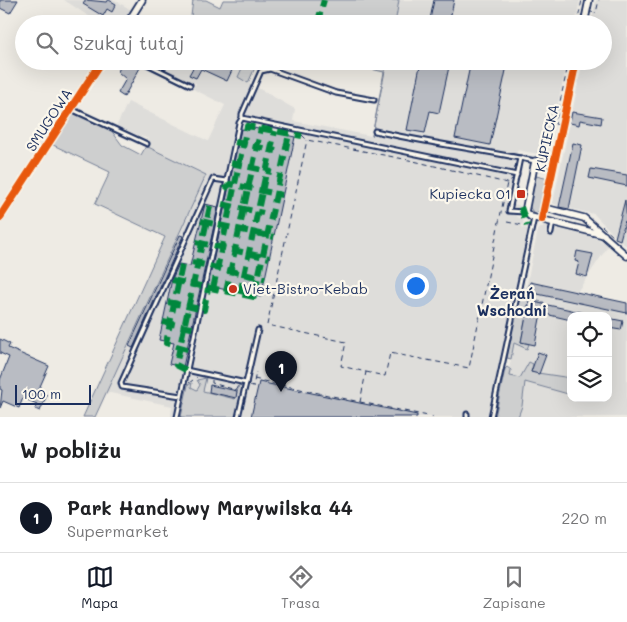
<!DOCTYPE html>
<html lang="pl">
<head>
<meta charset="utf-8">
<style>
  :root { --surface:#fff; --page:#f6f6f6; --text:#202124; --muted:#757577; --line:#e0e0e0; --accent:#111827 }
  body { margin:0; font-family:Mali,sans-serif; background:var(--page); color:var(--text) }
  .controls { position:absolute; right:15px; bottom:15px; display:grid; overflow:hidden; border-radius:10px; box-shadow:0 5px 20px #0002 }
  .controls button { width:45px; height:45px; display:grid; place-items:center; padding:0; border:0; border-bottom:1px solid var(--line); background:var(--surface); color:var(--text); font:25px sans-serif }
  .scale { position:absolute; left:15px; bottom:12px; width:76px; box-sizing:border-box; padding-left:5px; border:2px solid #1b2f5e; border-top:0; font-size:14px; line-height:18px; white-space:nowrap; color:#1b2f5e; -webkit-text-stroke:4px #fbf7ec; paint-order:stroke }
  .you { position:absolute; left:415px; top:285px; width:18px; height:18px; margin:-12px; border:4px solid #fff; border-radius:50%; background:#1a73e8; box-shadow:0 0 0 8px #1a73e833 }
  .badge { display:grid; place-items:center; width:32px; height:32px; border-radius:50%; background:var(--accent); color:#fff; font-size:16px; font-weight:700 }
  .pin { position:absolute; translate:-50% -41px; filter:drop-shadow(0 1px 2px #0008) }
  .pin::after { content:''; position:absolute; top:26px; width:18px; height:15px; background:inherit; clip-path:polygon(0 0,100% 0,50% 100%) }
  .list { margin:0; padding:0; list-style:none }
  h2 { display:flex; justify-content:space-between; align-items:center; height:65px; margin:0; padding:0 20px; font-size:21px }
  h2 small { font-size:16px; font-weight:400; color:var(--muted) }
  .list li { display:grid; grid-template-columns:32px 1fr auto; gap:15px; align-items:center; box-sizing:border-box; height:70px; padding:0 20px; border-top:1px solid var(--line) }
  .list b { display:block; font-size:19px; white-space:nowrap }
  .list p { margin:0; font-size:16px; white-space:nowrap; color:var(--muted) }
  .list em { font-size:16px; font-style:normal; color:var(--muted) }
  .icon { flex:none; width:28px; height:28px; fill:none; stroke:currentColor; stroke-width:2; stroke-linecap:round; stroke-linejoin:round }
  .map { position:relative; flex:none; width:627px; height:417px; overflow:hidden }
  .search { position:absolute; background:var(--surface); box-shadow:0 5px 20px #0002; left:15px; right:15px; top:15px; height:55px; display:flex; align-items:center; gap:12px; box-sizing:border-box; padding:0 18px; border-radius:28px; color:var(--muted); font-size:19px }
  .sheet { height:135px; background:var(--surface) }
  nav { display:flex; justify-content:space-around; align-items:center; box-sizing:border-box; height:70px; border-top:1px solid var(--line); background:var(--surface); font-size:14px; color:var(--muted) }
  nav a { display:grid; justify-items:center; gap:2px }
  nav .on { color:var(--accent) }
  .map>svg:first-child { display:block }
</style>
</head>
<body>
<div class="map">
<svg width="627" height="417" viewBox="0 0 627 417">
  <rect width="100%" height="100%" fill="#eeebe4"/>
  <filter id="ink" filterUnits="userSpaceOnUse"><feTurbulence type="fractalNoise" baseFrequency=".02" numOctaves="2"/><feDisplacementMap in="SourceGraphic" scale="10" xChannelSelector="R" yChannelSelector="G"/><feConvolveMatrix kernelMatrix="1 2 1 2 8 2 1 2 1" color-interpolation-filters="sRGB"/></filter>
  <g filter="url(#ink)">
    <!-- built -->
    <g fill="#deddda" fill-rule="evenodd">
      <path d="M64,0H115L131,10L122,24H101Z"/>
      <path d="M399,0H580L575,24H395Z"/>
      <path d="M596,0H627V246L615,238V236L594,214L558,206L553,203L583,61H603V24H591Z"/>
      <path d="M152,61H233L243,66L238,77L295,109L293,121L371,136L387,61H567L548,150L544,155L517,150L514,166L522,168L514,204L520,206L517,217L524,219L522,227L528,229L488,417H171L172,406L106,392L206,175L146,146L149,139L116,127L128,102L208,141L225,105L193,89L196,83L189,82L151,64Z"/>
      <path d="M546,224L585,232L609,245L577,292L627,303V417H499L538,230ZM571,316H608V398H571Z"/>
    </g>
    <!-- green -->
    <g fill="#cecfcf" stroke="#747f96">
      <path d="M193,0H206L220,7L223,0H399L395,24H190Z"/>
      <path d="M233,61H258L248,83L238,77L243,66Z"/>
      <path d="M336,61H387L372,136L384,72Z"/>
      <path d="M72,112L111,130L122,145L141,155L146,146L206,175L95,417H83L165,237L95,204L110,172L51,144Z"/>
      <path d="M536,176L549,179L542,209L534,214L529,206Z"/>
      <path d="M524,299L544,302L543,304L529,301L521,342L529,344L527,349L514,343L511,359L507,358L518,300Z"/>
      <path d="M529,362L533,364L531,372L571,378V390H569L568,394L525,382L522,406L518,417H495L505,369L507,367L511,370L510,376L520,378Z"/>
      <path d="M206,378L203,391L235,399L239,385L242,386L236,417H181L188,385L192,383L191,387L197,390L200,385L197,380Z"/>
    </g>
    <!-- building -->
    <g fill="#b9bcc3" stroke="#1b2f5e">
      <path d="M0,0H18L10,13L0,8Z"/>
      <path d="M86,0L106,2L109,0L116,4L112,12L107,9L103,16L83,4Z"/>
      <path d="M434,0H454L449,24H429Z"/>
      <path d="M122,61H131L141,66L124,97L118,93L126,79L118,72Z"/>
      <path d="M184,61H225L234,66L227,81L201,69L196,78L189,75L194,66Z"/>
      <path d="M421,61L450,62L439,113L430,111L425,133L407,130Z"/>
      <path d="M471,61H508L490,145L455,138Z"/>
      <path d="M572,112L602,117L601,124L580,120L579,125L570,123Z"/>
      <path d="M249,127L295,137L261,297L208,286L241,129L249,130Z"/>
      <path d="M573,143L582,145L569,209L559,207Z"/>
      <path d="M591,169L627,175V186L589,178Z"/>
      <path d="M625,200L627,222L625,221L620,240L615,238Z"/>
      <path d="M205,204L218,207L183,367L169,364L174,343L159,340L172,279L179,264L190,266Z"/>
      <path d="M180,235L183,236L133,348L129,346Z"/>
      <path d="M577,251L593,254L587,277L576,274L579,262L575,261Z"/>
      <path d="M530,282L627,303V313L528,292Z"/>
      <path d="M529,301L590,314L589,316H571V320L541,313L535,345L521,342Z"/>
      <path d="M608,318L623,321L621,330L608,328Z"/>
      <path d="M0,339L10,344L8,348L49,366L38,391L47,395L40,411L35,409L37,404L23,398L19,408L3,401L0,408L2,390L0,389V380L9,357L0,353Z"/>
      <path d="M538,352L546,355L539,374L531,372Z"/>
      <path d="M259,382L417,415V417H251Z"/>
      <path d="M210,385L237,391L236,398L209,392Z"/>
    </g>
    <g fill="none" stroke-linecap="round" stroke-linejoin="round">
      <!-- lane casing -->
      <g stroke="#1b2f5e" stroke-width="7">
        <g id="lane">
          <path d="M141,61L190,85"/>
          <path d="M71,109L147,144"/>
          <path d="M242,118V114L261,71L270,69L336,93L374,100"/>
          <path d="M375,131C428,143 482,150 535,161"/>
          <path d="M520,158L509,211L524,212"/>
          <path d="M551,233L553,222"/>
          <path d="M186,370L246,383L258,330"/>
          <path d="M181,396L122,387L121,383L213,179L227,181"/>
          <path d="M177,417L239,123L242,118L517,175"/>
          <path d="M238,417L246,383"/>
          <path d="M467,417V414"/>
          <path d="M491,417L534,218"/>
        </g>
      </g>
      <!-- street casing -->
      <g stroke="#1b2f5e" stroke-width="9">
        <g id="street">
          <path d="M127,24L142,0"/>
          <path d="M584,24L589,0"/>
          <path d="M554,165L535,161L525,212L531,217L604,235"/>
          <path d="M545,208L584,218L627,256"/>
          <path d="M0,217L102,61"/>
          <path d="M542,219L576,61"/>
        </g>
      </g>
      <!-- path -->
      <g stroke="#1b2f5e" stroke-width="1" stroke-dasharray="5 4" stroke-linecap="butt">
        <path d="M591,12L596,13L599,0"/>
        <path d="M577,24L582,0"/>
        <path d="M558,125L555,124L569,61"/>
        <path d="M302,135L307,140L409,160L507,183L512,179"/>
        <path d="M507,222L528,226"/>
        <path d="M602,226L614,237"/>
        <path d="M366,372L385,376L390,353L469,368L507,183"/>
        <path d="M254,379L360,402L366,372L341,366L346,342L267,325L307,140"/>
        <path d="M212,380V383L236,390L238,385"/>
        <path d="M189,383L197,377"/>
        <path d="M250,386L253,387L256,372"/>
        <path d="M360,402L433,417"/>
      </g>
      <!-- lane -->
      <use href="#lane" stroke="#fbf7ec" stroke-width="3"/>
      <!-- street -->
      <use href="#street" stroke="#fbf7ec" stroke-width="5.5"/>
      <!-- quiet -->
      <g stroke="#00873e" stroke-width="6" stroke-dasharray="12 6" stroke-linecap="butt">
        <path d="M317,24L324,0"/>
        <path d="M235,142L276,151"/>
        <path d="M231,163L272,172"/>
        <path d="M225,189L230,184L282,195"/>
        <path d="M222,204L263,213"/>
        <path d="M521,207L527,226"/>
        <path d="M201,221L274,237"/>
        <path d="M196,242L269,258"/>
        <path d="M192,262L265,279"/>
        <path d="M182,265L166,343L191,350"/>
        <path d="M172,280L254,297L289,134"/>
        <path d="M213,289L247,126L302,136"/>
        <path d="M226,292L261,128"/>
        <path d="M240,294L275,131"/>
        <path d="M168,302L204,310L208,288"/>
        <path d="M163,322L196,329"/>
        <path d="M186,370L176,365L210,206"/>
      </g>
      <!-- cycleway casing -->
      <g stroke="#fbf7ec" stroke-width="11">
        <g id="cycleway">
          <path d="M0,217L102,61"/>
          <path d="M542,219L576,61"/>
        </g>
      </g>
      <!-- cycleway -->
      <use href="#cycleway" stroke="#e8590c" stroke-width="8"/>
    </g>
  </g>
  <!-- markers -->
  <g fill="#c8321e" stroke="#fbf7ec" stroke-width="2">
    <rect x="516" y="189" width="10" height="10" rx="2.5"/>
    <circle cx="233" cy="289" r="5"/>
  </g>
  <g text-anchor="middle" stroke-width="4.5" stroke-linejoin="round" paint-order="stroke">
    <!-- street labels -->
    <g font-size="14" fill="#1b2f5e" stroke="#fbf7ec">
      <text transform="translate(49 120) rotate(-57)" y="5">SMUGOWA</text>
      <text transform="translate(547 138) rotate(-78)" y="5">KUPIECKA</text>
    </g>
    <!-- poi labels -->
    <g font-size="14" fill="#1b2f5e" stroke="#fbf7ec" text-anchor="end">
      <text x="511" y="199">Kupiecka 01</text>
      <text x="243" y="294" text-anchor="start">Viet-Bistro-Kebab</text>
    </g>
    <!-- neighbourhood labels -->
    <g font-size="15" font-weight="bold" fill="#1b2f5e" stroke="#fbf7ec">
      <text x="512" y="299">Żerań<tspan x="512" dy="17">Wschodni</tspan></text>
    </g>
  </g>
</svg>
<div class="controls">
<button><svg class="icon" aria-label="locate" viewBox="0 0 24 24"><circle cx="12" cy="12" r="6"/><path d="M12 2v4M12 18v4M2 12h4M18 12h4"/></svg></button>
<button><svg class="icon" aria-label="layers" viewBox="0 0 24 24"><path d="M12 4l9 5-9 5-9-5zM3 14l9 5 9-5"/></svg></button>
</div>
<div class="scale">100 m</div>
<div class="you"></div>
<div class="pin badge" style="left:281px;top:392px">1</div>
<div class="search"><svg class="icon" aria-label="search" viewBox="0 0 24 24"><circle cx="10" cy="10" r="6"/><path d="M15 15l6 6"/></svg>Szukaj tutaj</div>
</div>
<section class="sheet">
<h2>W pobliżu<small></small></h2>
<ul class="list">
<li><span class="badge">1</span><div><b>Park Handlowy Marywilska 44</b><p>Supermarket</p></div><em>220 m</em></li>
</ul>
</section>
<nav>
<a class="on"><svg class="icon" aria-label="map" viewBox="0 0 24 24"><path d="M3 6l6-2 6 2 6-2v14l-6 2-6-2-6 2zM9 4v14M15 6v14"/></svg>Mapa</a>
<a><svg class="icon" aria-label="directions" viewBox="0 0 24 24"><path d="M12 3l9 9-9 9-9-9zM9 14v-3h6M13 9l2 2-2 2"/></svg>Trasa</a>
<a><svg class="icon" aria-label="saved" viewBox="0 0 24 24"><path d="M7 4h10v16l-5-4-5 4z"/></svg>Zapisane</a>
</nav>
</body>
</html>
